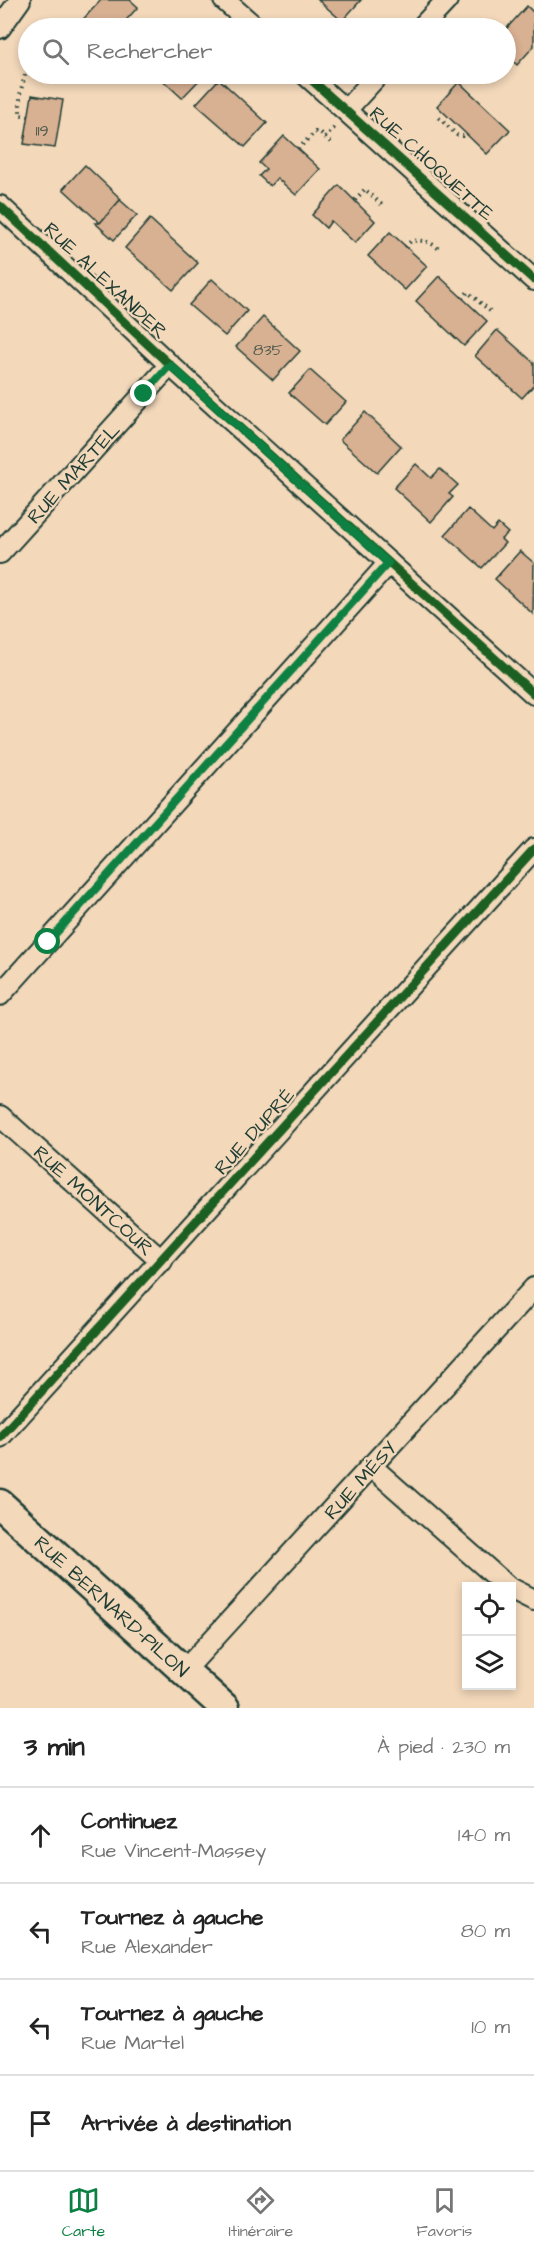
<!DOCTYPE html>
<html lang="fr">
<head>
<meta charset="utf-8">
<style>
  :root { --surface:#fff; --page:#f2f2f2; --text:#222; --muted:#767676; --line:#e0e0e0; --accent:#0b8043 }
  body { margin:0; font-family:"Architects Daughter",sans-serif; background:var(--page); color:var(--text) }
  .controls { position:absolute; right:18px; bottom:18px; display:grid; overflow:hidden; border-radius:0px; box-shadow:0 3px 9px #0003 }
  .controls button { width:54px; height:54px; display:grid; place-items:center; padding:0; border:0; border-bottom:2px solid var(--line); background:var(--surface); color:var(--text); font:30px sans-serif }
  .stop { position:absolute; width:18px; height:18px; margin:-14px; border:4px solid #0b8043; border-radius:50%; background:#fff }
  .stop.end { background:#0b8043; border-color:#fff; box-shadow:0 2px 6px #0008 }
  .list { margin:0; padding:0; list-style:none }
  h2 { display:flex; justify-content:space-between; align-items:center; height:78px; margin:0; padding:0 24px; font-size:26px }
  h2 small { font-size:20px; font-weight:400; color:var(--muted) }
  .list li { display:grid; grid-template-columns:39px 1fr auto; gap:18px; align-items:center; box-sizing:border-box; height:96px; padding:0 24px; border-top:2px solid var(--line) }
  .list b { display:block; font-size:22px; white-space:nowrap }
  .list p { margin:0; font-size:20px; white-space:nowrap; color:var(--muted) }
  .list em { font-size:20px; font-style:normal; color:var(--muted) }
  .icon { flex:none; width:33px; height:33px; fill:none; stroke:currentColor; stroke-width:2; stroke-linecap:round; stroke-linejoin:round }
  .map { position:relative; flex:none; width:534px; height:1708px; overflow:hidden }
  .search { position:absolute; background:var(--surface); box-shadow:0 3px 9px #0003; left:18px; right:18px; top:18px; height:66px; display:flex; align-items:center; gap:15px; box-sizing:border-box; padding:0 21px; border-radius:33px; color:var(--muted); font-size:22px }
  .sheet { height:462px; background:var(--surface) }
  nav { display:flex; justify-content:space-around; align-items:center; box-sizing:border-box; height:84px; border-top:2px solid var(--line); background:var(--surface); font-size:16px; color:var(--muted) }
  nav a { display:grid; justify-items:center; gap:3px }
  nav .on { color:var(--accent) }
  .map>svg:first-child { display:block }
</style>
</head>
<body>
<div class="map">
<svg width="534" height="1708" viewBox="0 0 534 1708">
  <rect width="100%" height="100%" fill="#f3d8ba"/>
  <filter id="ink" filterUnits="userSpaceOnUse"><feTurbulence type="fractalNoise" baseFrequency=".0167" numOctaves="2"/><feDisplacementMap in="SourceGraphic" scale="12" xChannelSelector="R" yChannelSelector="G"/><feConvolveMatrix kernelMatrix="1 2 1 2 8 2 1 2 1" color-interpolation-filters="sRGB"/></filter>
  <g filter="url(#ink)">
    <!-- building -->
    <g fill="#d8b092" stroke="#1f3d34" stroke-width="1.5">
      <path d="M101,0H130L138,7L119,28H75Z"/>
      <path d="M318,0H361L342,21Z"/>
      <path d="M527,6L534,13V46L517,65L506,55V29Z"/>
      <path d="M156,74H205L182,98Z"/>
      <path d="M219,79L267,123L245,147L196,104Z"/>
      <path d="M459,82L510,130L487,154L437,106Z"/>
      <path d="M32,95L63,100L55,148L24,144Z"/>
      <path d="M284,136L320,169L296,195L277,178L270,186L259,176L266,169L259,163Z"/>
      <path d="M85,165L121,199L100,223L63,189Z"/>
      <path d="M339,185L375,221L355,243L331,221L326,228L312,215Z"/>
      <path d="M120,200L137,215L114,240L95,223H100Z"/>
      <path d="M150,219L198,263L173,290L125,248Z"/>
      <path d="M390,232L427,266L405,290L368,256Z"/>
      <path d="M439,276L487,321L464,346L416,301Z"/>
      <path d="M212,279L247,311L225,336L189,305Z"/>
      <path d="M263,317L300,351L273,380L236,347Z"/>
      <path d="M497,330L534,363V385L522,398L475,356Z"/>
      <path d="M310,370L346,402L325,425L289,393Z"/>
      <path d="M365,412L401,446L377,473L340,440Z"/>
      <path d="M416,464L431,478L440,469L458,485L449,494L453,497L431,522L394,488Z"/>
      <path d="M468,509L492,531L498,524L508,533L501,539L505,543L482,568L445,535Z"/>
      <path d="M520,551L534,563L533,614L495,579Z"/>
    </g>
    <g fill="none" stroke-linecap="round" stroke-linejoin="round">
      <!-- minor casing -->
      <g stroke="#1f3d34" stroke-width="24">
        <g id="minor">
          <path d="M224,0L256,28"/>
          <path d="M0,28L20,0"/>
          <path d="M421,28L447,0"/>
          <path d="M305,74L534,280"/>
          <path d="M346,110L379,74"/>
          <path d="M0,206L170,365L534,694"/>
          <path d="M0,553L170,365"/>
          <path d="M0,995L389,563"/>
          <path d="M0,1116L162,1261"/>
          <path d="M0,1437L534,849"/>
          <path d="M372,1467L507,1586"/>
          <path d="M512,1589L534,1600"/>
          <path d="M184,1671L534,1288"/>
        </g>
      </g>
      <!-- secondary casing -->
      <g stroke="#1f3d34" stroke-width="33">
        <path id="secondary" d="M0,1504L225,1708"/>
      </g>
      <!-- path -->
      <g stroke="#1f3d34" stroke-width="4" stroke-dasharray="1.5 4.5" stroke-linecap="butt">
        <path d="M25,75L20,94V115L29,116"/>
        <path d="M439,118L457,135L463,136L466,134"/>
        <path d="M325,138L335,127"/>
        <path d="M298,149L315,132L321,133L332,144"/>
        <path d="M355,200L365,189L382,205"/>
        <path d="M405,247L411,241C423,240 430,241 440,250"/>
        <path d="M462,298L468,292L490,311"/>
      </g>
      <!-- minor -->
      <use href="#minor" stroke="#f3d8ba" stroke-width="20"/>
      <!-- secondary -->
      <use href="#secondary" stroke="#f3d8ba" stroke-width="28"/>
      <!-- cycleway casing -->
      <g stroke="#f3d8ba" stroke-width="13">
        <g id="cycleway">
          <path d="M305,74L534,280"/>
          <path d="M0,206L170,365L534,694"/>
          <path d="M0,1437L534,849"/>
        </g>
      </g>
      <!-- cycleway -->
      <use href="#cycleway" stroke="#1b5e20" stroke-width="9"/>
    </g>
  </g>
  <g fill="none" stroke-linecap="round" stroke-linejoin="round" filter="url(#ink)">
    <!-- route -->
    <path stroke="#0b8043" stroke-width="8" d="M48,942L388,563L170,365L144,394"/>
  </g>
  <g text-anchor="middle" stroke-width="4.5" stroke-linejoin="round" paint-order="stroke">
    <!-- number labels -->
    <g font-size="16" fill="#4d5a4c">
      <text x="42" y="136">119</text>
      <text x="268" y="355">835</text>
    </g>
    <!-- street labels -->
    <g font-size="20" fill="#1f3d34" stroke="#f3d8ba">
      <text transform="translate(432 163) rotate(42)" y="7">RUE CHOQUETTE</text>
      <text transform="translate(106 280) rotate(43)" y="7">RUE ALEXANDER</text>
      <text transform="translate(73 473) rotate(-48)" y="7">RUE MARTEL</text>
      <text transform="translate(254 1131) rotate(-48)" y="7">RUE DUPRÉ</text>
      <text transform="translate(94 1200) rotate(42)" y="7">RUE MONTCOUR</text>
      <text transform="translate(360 1480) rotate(-48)" y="7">RUE MÉSY</text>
      <text transform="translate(112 1606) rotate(42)" y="7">RUE BERNARD-PILON</text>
    </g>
  </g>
</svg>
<div class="controls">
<button><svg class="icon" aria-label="locate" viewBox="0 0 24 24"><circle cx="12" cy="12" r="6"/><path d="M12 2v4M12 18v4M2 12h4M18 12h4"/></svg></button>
<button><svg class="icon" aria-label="layers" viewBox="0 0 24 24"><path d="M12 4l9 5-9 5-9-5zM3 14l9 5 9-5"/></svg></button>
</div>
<div class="stop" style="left:48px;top:942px"></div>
<div class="stop end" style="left:144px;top:394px"></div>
<div class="search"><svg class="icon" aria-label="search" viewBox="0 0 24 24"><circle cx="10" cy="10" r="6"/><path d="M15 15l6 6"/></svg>Rechercher</div>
</div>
<section class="sheet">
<h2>3 min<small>À pied · 230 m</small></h2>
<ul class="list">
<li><svg class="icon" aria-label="ahead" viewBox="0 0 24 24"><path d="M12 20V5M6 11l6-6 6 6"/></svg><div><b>Continuez</b><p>Rue Vincent-Massey</p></div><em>140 m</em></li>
<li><svg class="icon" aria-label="left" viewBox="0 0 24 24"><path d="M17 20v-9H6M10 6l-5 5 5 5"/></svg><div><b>Tournez à gauche</b><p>Rue Alexander</p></div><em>80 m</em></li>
<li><svg class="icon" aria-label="left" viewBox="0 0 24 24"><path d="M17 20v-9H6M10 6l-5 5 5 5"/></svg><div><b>Tournez à gauche</b><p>Rue Martel</p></div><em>10 m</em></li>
<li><svg class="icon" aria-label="arrive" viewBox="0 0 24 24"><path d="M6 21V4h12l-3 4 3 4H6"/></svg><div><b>Arrivée à destination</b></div></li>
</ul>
</section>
<nav>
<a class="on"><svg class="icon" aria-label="map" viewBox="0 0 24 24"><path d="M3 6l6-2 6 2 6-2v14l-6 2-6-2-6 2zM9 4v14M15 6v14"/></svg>Carte</a>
<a><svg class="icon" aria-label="directions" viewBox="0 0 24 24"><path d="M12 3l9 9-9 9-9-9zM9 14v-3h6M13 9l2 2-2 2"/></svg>Itinéraire</a>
<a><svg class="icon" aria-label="saved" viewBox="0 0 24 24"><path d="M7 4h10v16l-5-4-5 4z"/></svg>Favoris</a>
</nav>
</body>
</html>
